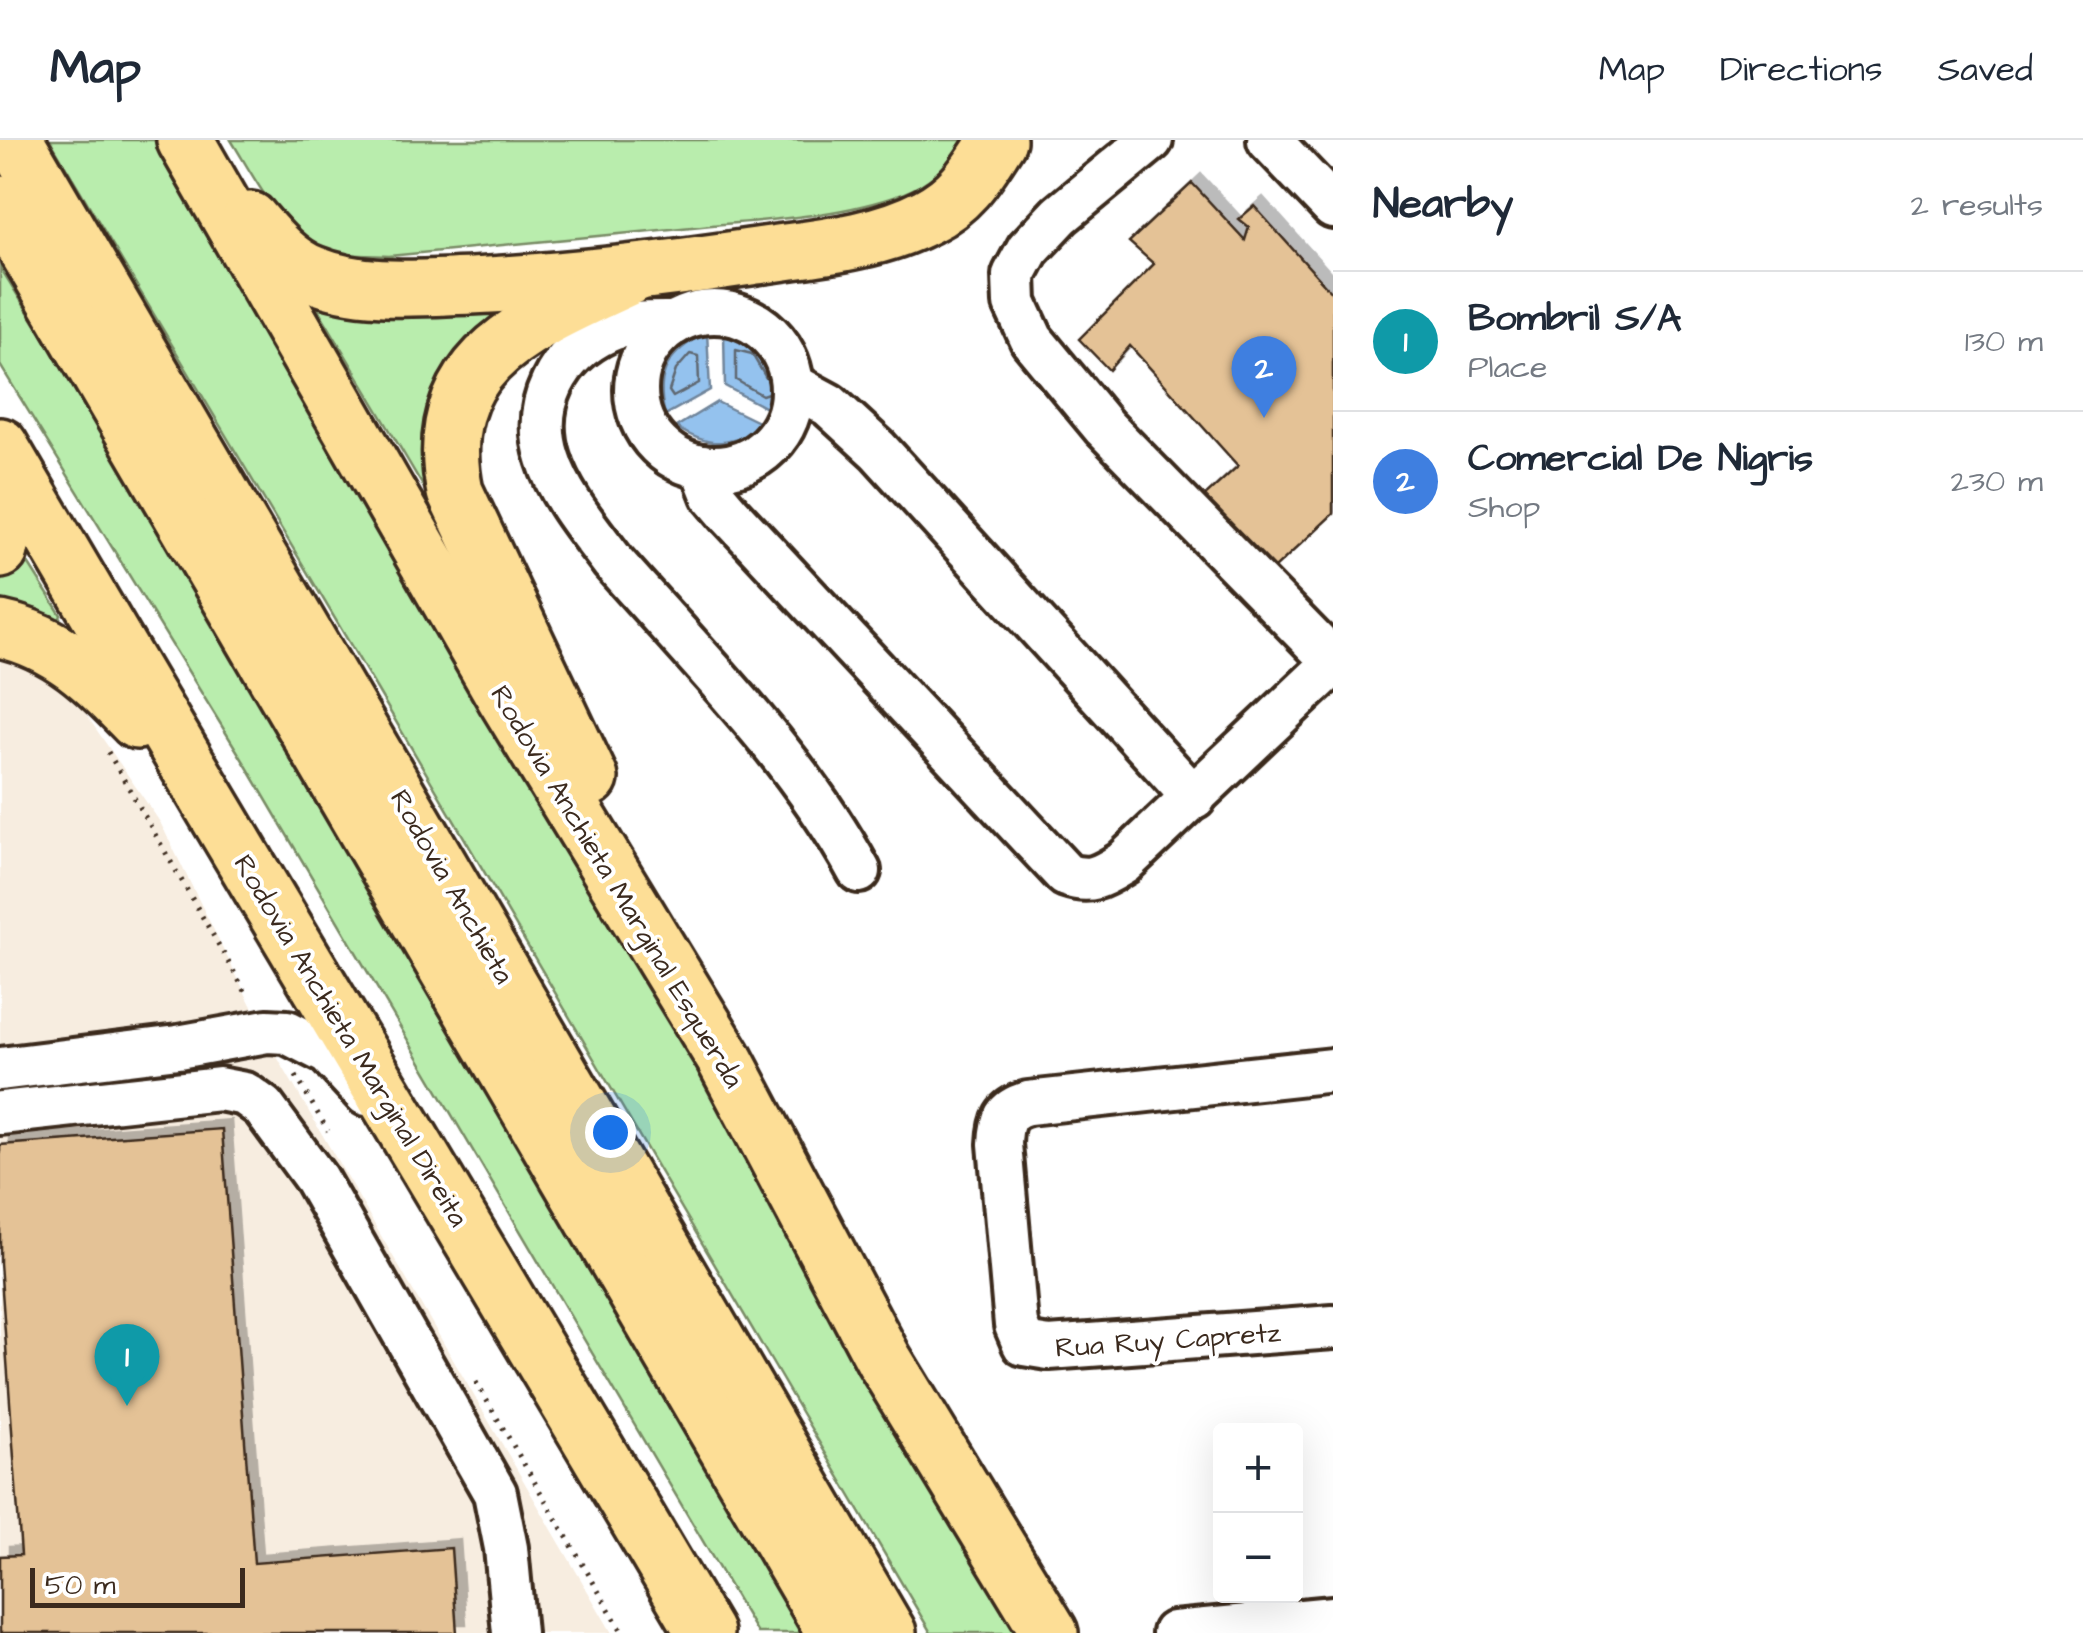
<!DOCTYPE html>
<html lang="en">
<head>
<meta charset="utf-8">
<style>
  :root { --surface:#fff; --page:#f2f2f3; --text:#1f2937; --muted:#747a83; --line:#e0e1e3; --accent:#c8321e }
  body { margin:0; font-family:"Architects Daughter",sans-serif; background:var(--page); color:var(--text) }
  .controls { position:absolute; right:30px; bottom:30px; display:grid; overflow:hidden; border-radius:10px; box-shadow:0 10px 40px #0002 }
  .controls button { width:90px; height:90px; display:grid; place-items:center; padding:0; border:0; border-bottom:2px solid var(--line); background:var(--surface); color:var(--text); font:50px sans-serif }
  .scale { position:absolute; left:30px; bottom:25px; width:215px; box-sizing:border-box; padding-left:10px; border:5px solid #3b2a1e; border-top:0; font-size:28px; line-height:35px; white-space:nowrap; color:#3b2a1e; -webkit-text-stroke:8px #fff; paint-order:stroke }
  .you { position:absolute; left:610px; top:992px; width:35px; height:35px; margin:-25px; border:8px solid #fff; border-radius:50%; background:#1a73e8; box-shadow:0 0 0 15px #1a73e833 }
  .badge { display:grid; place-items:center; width:65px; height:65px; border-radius:50%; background:var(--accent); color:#fff; font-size:32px; font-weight:700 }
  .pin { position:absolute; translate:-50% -82px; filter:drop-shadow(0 2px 5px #0008) }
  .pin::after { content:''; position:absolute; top:52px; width:35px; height:30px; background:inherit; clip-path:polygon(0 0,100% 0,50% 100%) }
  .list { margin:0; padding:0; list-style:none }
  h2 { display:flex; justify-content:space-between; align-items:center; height:130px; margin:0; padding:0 40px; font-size:42px }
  h2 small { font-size:32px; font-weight:400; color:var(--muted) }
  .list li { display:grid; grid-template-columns:65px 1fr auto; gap:30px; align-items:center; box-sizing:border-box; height:140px; padding:0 40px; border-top:2px solid var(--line) }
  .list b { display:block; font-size:38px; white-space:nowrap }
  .list p { margin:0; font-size:32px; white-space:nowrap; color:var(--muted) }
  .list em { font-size:32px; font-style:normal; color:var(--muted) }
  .map { position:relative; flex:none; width:1333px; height:1493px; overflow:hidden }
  header { display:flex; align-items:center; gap:60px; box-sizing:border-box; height:140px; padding:0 50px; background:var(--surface); border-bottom:2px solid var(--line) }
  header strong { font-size:48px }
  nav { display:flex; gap:55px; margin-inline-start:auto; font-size:35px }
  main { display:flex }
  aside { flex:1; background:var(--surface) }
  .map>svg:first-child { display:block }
</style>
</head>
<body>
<header>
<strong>Map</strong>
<nav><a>Map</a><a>Directions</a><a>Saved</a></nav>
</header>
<main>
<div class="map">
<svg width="1333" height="1493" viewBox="0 0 1333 1493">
  <defs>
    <filter id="shadow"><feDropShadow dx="9" dy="-9" stdDeviation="0" flood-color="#0004"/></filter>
  </defs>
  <rect width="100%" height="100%" fill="#fff"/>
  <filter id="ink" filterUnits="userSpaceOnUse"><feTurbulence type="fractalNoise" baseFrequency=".01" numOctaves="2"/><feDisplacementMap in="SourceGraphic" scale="20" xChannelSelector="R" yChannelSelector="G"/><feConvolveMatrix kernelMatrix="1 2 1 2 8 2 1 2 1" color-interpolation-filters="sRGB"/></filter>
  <g filter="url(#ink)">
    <!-- built -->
    <path fill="#f7ede0" d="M0,510L63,541L160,682L276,915L612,1493H0Z"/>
    <!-- green -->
    <g fill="#b9edad" stroke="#7a8c66" stroke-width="2.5">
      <path d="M50,0H154L755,1010L1023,1493H931L378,551Z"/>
      <path d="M231,0H963C952,25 927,44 902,54C837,78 761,80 692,87C591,96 490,106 389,116C367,115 341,116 319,108C281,93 252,33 231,0Z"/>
      <path d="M0,127L210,464L802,1493H757L247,627L0,225Z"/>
      <path d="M299,137L520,154L483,200L465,417Z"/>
      <path d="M21,412L61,475L58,484L37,469L0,462V441Z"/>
    </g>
    <!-- water -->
    <g fill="#94c2ee" stroke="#70859b" stroke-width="2.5">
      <path d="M707,192L710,250L665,275C654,232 669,212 707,192Z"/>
      <path d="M724,192C772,210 781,223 777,274L725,246Z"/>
      <path d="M717,262L766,286C729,305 712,310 676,287Z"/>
    </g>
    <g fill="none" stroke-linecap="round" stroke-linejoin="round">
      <!-- shore -->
      <g stroke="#5f6771" stroke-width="2.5">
        <path d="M690,214L698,216L699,243L673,257L669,251L676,230Z"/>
        <path d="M769,247L768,253L762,255L736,240V210L752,214L769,243"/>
      </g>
    </g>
    <!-- building -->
    <g fill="#e4c296" stroke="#3b2a1e" stroke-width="2.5" filter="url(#shadow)">
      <path d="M1192,43L1245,100L1249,87L1239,79L1254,66L1333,154V374L1274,429L1204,357L1238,326L1130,206L1109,230L1079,199L1154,124L1129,102Z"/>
      <path d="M222,989L254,1423L451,1408L457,1493H0V1416L21,1415L0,1123V1005Z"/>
    </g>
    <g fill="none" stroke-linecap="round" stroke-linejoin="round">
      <!-- minor casing -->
      <g stroke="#3b2a1e" stroke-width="50">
        <g id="minor">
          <path d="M1151,0L1060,75L1028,109L1014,135L1015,163L1032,200L1104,287L1333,521"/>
          <path d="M1269,0L1333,67"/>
          <circle cx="714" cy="250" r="78"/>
          <path d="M675,183C653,183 627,182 607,191C557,214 531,265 548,318C559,355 590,391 613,422C700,521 796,615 859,731"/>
          <path d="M792,245L829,265L878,310L1194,658"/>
          <path d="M702,327L713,355L730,375L1066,735C1091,744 1102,736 1123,723L1333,524"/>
          <path d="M0,929L178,907L267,891L287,892L328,913L366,954"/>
          <path d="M1333,930L1028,963C1004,969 1001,981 1000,1004L1016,1185L1024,1204L1049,1208L1333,1187"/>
          <path d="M0,973L219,949L245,954L263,967L316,1039L495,1353L506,1408L514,1493"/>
          <path d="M1174,1493L1333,1478"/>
        </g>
      </g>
      <!-- highway casing -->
      <g stroke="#3b2a1e" stroke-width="62">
        <g id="highway">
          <path d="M15,0L888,1493"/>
          <path d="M185,0L506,559L723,916L884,1220L1050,1493"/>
          <path d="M0,64L835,1493"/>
          <path d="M250,80C268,101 287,124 313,134C362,154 419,148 471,146C565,141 657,131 750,117C809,108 874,104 927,76C963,58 977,32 998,0"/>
          <path d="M0,306C231,703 471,1096 705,1493"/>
          <path d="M0,365L4,393L0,410"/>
          <path d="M0,489C60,502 96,539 137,581"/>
          <path d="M590,638L455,352C427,217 535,182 635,134"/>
        </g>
      </g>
      <!-- path -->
      <g stroke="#3b2a1e" stroke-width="5" stroke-dasharray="2.5 8" stroke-linecap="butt">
        <path d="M108,612L249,858"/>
        <path d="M296,936L328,991"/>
        <path d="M476,1242L623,1493"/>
      </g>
      <!-- minor -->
      <use href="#minor" stroke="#fff" stroke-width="42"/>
      <!-- highway -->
      <use href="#highway" stroke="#fdde96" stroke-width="55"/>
    </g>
  </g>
  <g text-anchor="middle" stroke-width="8" stroke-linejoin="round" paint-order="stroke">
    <!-- street labels -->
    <g font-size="28" fill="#3b2a1e" stroke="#fff">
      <text transform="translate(453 746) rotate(60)" y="10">Rodovia Anchieta</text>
      <text transform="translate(618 746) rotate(59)" y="10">Rodovia Anchieta Marginal Esquerda</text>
      <text transform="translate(352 900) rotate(59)" y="10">Rodovia Anchieta Marginal Direita</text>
      <text transform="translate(1168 1199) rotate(-4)" y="10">Rua Ruy Capretz</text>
    </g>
  </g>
</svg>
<div class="controls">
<button>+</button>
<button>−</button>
</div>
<div class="scale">50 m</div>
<div class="you"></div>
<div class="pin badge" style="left:127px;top:1266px;background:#0f9aa8">1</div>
<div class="pin badge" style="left:1264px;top:278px;background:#3f7fe0">2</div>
</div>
<aside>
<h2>Nearby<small>2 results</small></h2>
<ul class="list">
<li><span class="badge" style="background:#0f9aa8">1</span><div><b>Bombril S/A</b><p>Place</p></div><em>130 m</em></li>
<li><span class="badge" style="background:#3f7fe0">2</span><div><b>Comercial De Nigris</b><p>Shop</p></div><em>230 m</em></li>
</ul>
</aside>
</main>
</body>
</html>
